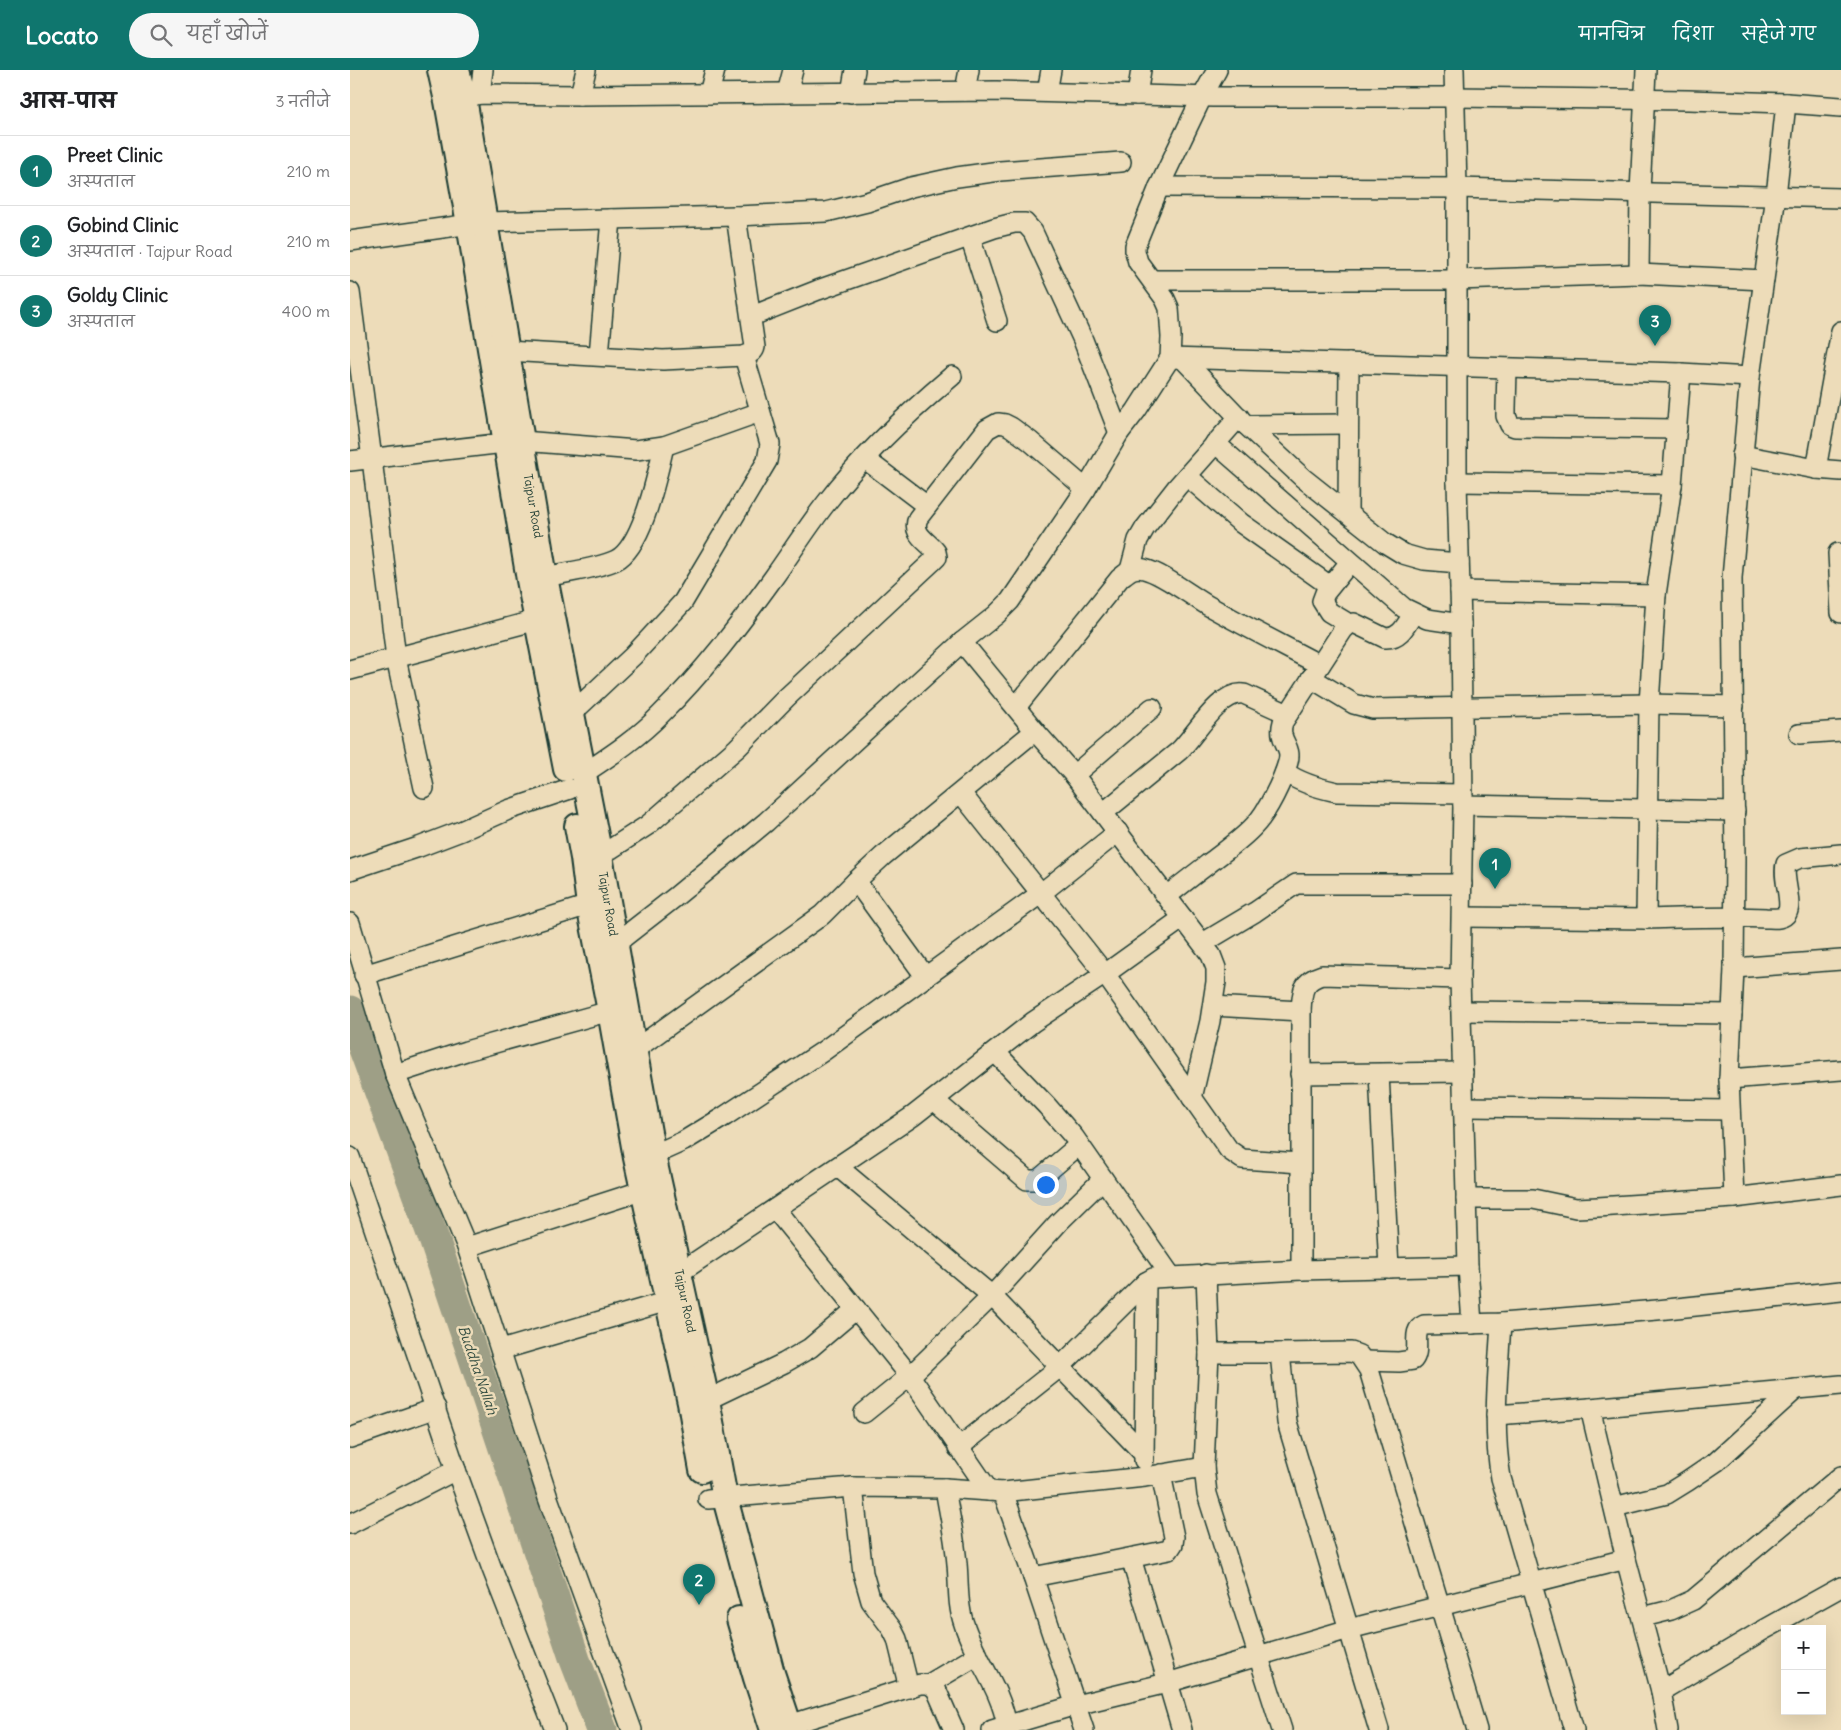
<!DOCTYPE html>
<html lang="hi">
<head>
<meta charset="utf-8">
<style>
  :root { --surface:#fff; --page:#f6f6f6; --text:#202124; --muted:#757577; --line:#e0e0e0; --accent:#0f766e }
  body { margin:0; font-family:Delius,"Playpen Sans Deva",sans-serif; background:var(--page); color:var(--text) }
  .controls { position:absolute; right:15px; bottom:15px; display:grid; overflow:hidden; border-radius:0px; box-shadow:0 5px 20px #0002 }
  .controls button { width:45px; height:45px; display:grid; place-items:center; padding:0; border:0; border-bottom:1px solid var(--line); background:var(--surface); color:var(--text); font:25px sans-serif }
  .you { position:absolute; left:695px; top:1114px; width:18px; height:18px; margin:-12px; border:4px solid #fff; border-radius:50%; background:#1a73e8; box-shadow:0 0 0 8px #1a73e833 }
  .badge { display:grid; place-items:center; width:32px; height:32px; border-radius:50%; background:var(--accent); color:#fff; font-size:16px; font-weight:700 }
  .pin { position:absolute; translate:-50% -41px; filter:drop-shadow(0 1px 2px #0008) }
  .pin::after { content:''; position:absolute; top:26px; width:18px; height:15px; background:inherit; clip-path:polygon(0 0,100% 0,50% 100%) }
  .list { margin:0; padding:0; list-style:none }
  h2 { display:flex; justify-content:space-between; align-items:center; height:65px; margin:0; padding:0 20px; font-size:21px }
  h2 small { font-size:16px; font-weight:400; color:var(--muted) }
  .list li { display:grid; grid-template-columns:32px 1fr auto; gap:15px; align-items:center; box-sizing:border-box; height:70px; padding:0 20px; border-top:1px solid var(--line) }
  .list b { display:block; font-size:19px; white-space:nowrap }
  .list p { margin:0; font-size:16px; white-space:nowrap; color:var(--muted) }
  .list em { font-size:16px; font-style:normal; color:var(--muted) }
  .icon { flex:none; width:28px; height:28px; fill:none; stroke:currentColor; stroke-width:2; stroke-linecap:round; stroke-linejoin:round }
  .map { position:relative; flex:none; width:1491px; height:1660px; overflow:hidden }
  header { display:flex; align-items:center; gap:30px; box-sizing:border-box; height:70px; padding:0 25px; background:var(--accent); color:#fff }
  header strong { font-size:24px }
  nav { display:flex; gap:28px; margin-inline-start:auto; font-size:18px }
  .search { width:350px; height:45px; background:var(--page); display:flex; align-items:center; gap:12px; box-sizing:border-box; padding:0 18px; border-radius:28px; color:var(--muted); font-size:19px }
  main { display:flex }
  aside { flex:1; background:var(--surface) }
  .map>svg:first-child { display:block }
</style>
</head>
<body>
<header>
<strong>Locato</strong>
<div class="search"><svg class="icon" aria-label="search" viewBox="0 0 24 24"><circle cx="10" cy="10" r="6"/><path d="M15 15l6 6"/></svg>यहाँ खोजें</div>
<nav><a>मानचित्र</a><a>दिशा</a><a>सहेजे गए</a></nav>
</header>
<main>
<aside>
<h2>आस-पास<small>3 नतीजे</small></h2>
<ul class="list">
<li><span class="badge">1</span><div><b>Preet Clinic</b><p>अस्पताल</p></div><em>210 m</em></li>
<li><span class="badge">2</span><div><b>Gobind Clinic</b><p>अस्पताल · Tajpur Road</p></div><em>210 m</em></li>
<li><span class="badge">3</span><div><b>Goldy Clinic</b><p>अस्पताल</p></div><em>400 m</em></li>
</ul>
</aside>
<div class="map">
<svg width="1491" height="1660" viewBox="0 0 1491 1660">
  <rect width="100%" height="100%" fill="#eddcb9"/>
  <filter id="ink" filterUnits="userSpaceOnUse"><feTurbulence type="fractalNoise" baseFrequency=".02" numOctaves="2"/><feDisplacementMap in="SourceGraphic" scale="10" xChannelSelector="R" yChannelSelector="G"/><feConvolveMatrix kernelMatrix="1 2 1 2 8 2 1 2 1" color-interpolation-filters="sRGB"/></filter>
  <g filter="url(#ink)">
    <g fill="none" stroke-linecap="round" stroke-linejoin="round">
      <!-- river -->
      <path stroke="#9e9f86" stroke-width="31" d="M0,941L85,1172L225,1590L252,1660"/>
      <!-- minor casing -->
      <g stroke="#1f3d34" stroke-width="22">
        <g id="minor">
          <path d="M1104,0L1107,118V412L1111,554L1113,735L1110,909L1118,1196L1122,1254"/>
          <path d="M615,21L619,0"/>
          <path d="M697,22L701,0"/>
          <path d="M437,23L443,0"/>
          <path d="M501,23L505,0"/>
          <path d="M130,24L133,0"/>
          <path d="M359,24L365,0"/>
          <path d="M230,25L236,0"/>
          <path d="M787,25L791,0"/>
          <path d="M114,28L130,24L230,25L646,21L863,27H1104L1338,30L1436,33L1491,37"/>
          <path d="M809,117L1107,118L1491,128"/>
          <path d="M620,167L647,251"/>
          <path d="M0,171L135,152L386,146L476,142L517,132L561,117L607,107L650,101L771,92"/>
          <path d="M1289,204L1290,122L1296,0"/>
          <path d="M802,210H1107L1289,204L1414,210"/>
          <path d="M0,222L22,389L46,588L74,718"/>
          <path d="M402,246L468,220L644,158L664,153H675L683,162L733,270L769,363"/>
          <path d="M157,281L313,290L394,286C398,284 404,283 405,277L386,146"/>
          <path d="M249,285L261,149"/>
          <path d="M820,288L1331,303L1400,307"/>
          <path d="M833,289L896,355L953,408L1035,473L1053,484L1074,490L1109,493"/>
          <path d="M1157,299L1156,338V346L1160,355L1165,357L1327,359"/>
          <path d="M896,355L998,354"/>
          <path d="M865,373L1054,538L1077,549L1111,554"/>
          <path d="M1392,385L1466,399L1491,401"/>
          <path d="M515,389L577,436"/>
          <path d="M0,391L172,371L286,380L314,376L410,342"/>
          <path d="M1466,399L1491,261"/>
          <path d="M837,406L891,453L980,516"/>
          <path d="M1107,412L1322,415"/>
          <path d="M998,443L999,293"/>
          <path d="M1488,483L1491,543"/>
          <path d="M780,500L788,470L795,458L827,417L889,347"/>
          <path d="M195,507C217,502 246,499 266,490C293,476 307,405 314,376"/>
          <path d="M1110,521L1306,525"/>
          <path d="M999,554L979,542L972,531L975,523L1000,492"/>
          <path d="M612,572L685,661L724,705L861,885L866,898V912L860,951L842,1028"/>
          <path d="M0,600L187,550"/>
          <path d="M961,608L1004,634L1023,639L1299,634L1384,636"/>
          <path d="M666,637L770,508C778,502 783,496 794,499C812,503 840,525 857,535C894,556 932,575 970,595"/>
          <path d="M222,643L283,586L333,532L417,391L420,374L418,367L394,286"/>
          <path d="M1449,664L1491,661"/>
          <path d="M935,702C950,713 968,718 987,722L1112,724"/>
          <path d="M233,704C260,686 288,668 311,644C353,603 390,554 424,507C442,482 458,456 477,432C513,385 557,344 602,306"/>
          <path d="M724,705L802,638"/>
          <path d="M611,723L755,904L879,1080L892,1089L950,1093"/>
          <path d="M1113,735L1385,741"/>
          <path d="M753,743L829,681C845,666 870,620 894,624L938,644"/>
          <path d="M250,786L298,755L387,678L436,628L583,491L587,487L586,482C578,471 561,465 568,448L637,359L648,353L655,354L661,357L680,371L736,419"/>
          <path d="M0,800L69,777L111,761L158,740L220,719"/>
          <path d="M817,826C833,813 849,801 866,788C879,778 893,768 904,756C917,743 933,710 938,692C943,675 927,672 933,652L993,560L999,554L1004,553L1035,568C1050,569 1056,555 1063,544"/>
          <path d="M1112,847L1296,849L1299,634L1306,525L1322,415L1331,303"/>
          <path d="M1296,849C1336,848 1376,846 1416,848C1422,848 1433,850 1437,843C1443,832 1432,807 1436,794L1450,788L1491,784"/>
          <path d="M0,853L45,1004L117,1177L198,1428L282,1660"/>
          <path d="M853,873L905,842L946,814H1112"/>
          <path d="M265,874L324,828L416,752L612,572L646,545L660,531L675,509L736,419L769,363L786,341L820,288L821,267L819,238L815,229L788,192L785,181V176L809,117L852,27L867,0"/>
          <path d="M1384,898L1491,890"/>
          <path d="M14,905L239,835"/>
          <path d="M575,906L506,811L533,786L685,661"/>
          <path d="M863,936L951,941"/>
          <path d="M1112,941L1382,944"/>
          <path d="M283,981L472,845L506,811"/>
          <path d="M645,982L697,1036L724,1067L821,1206"/>
          <path d="M45,1004L116,981L260,941"/>
          <path d="M950,1004L1113,1002"/>
          <path d="M1029,1004L1039,1198"/>
          <path d="M1379,1009L1491,1000"/>
          <path d="M584,1030L677,1110H688L729,1075"/>
          <path d="M1115,1037L1380,1040"/>
          <path d="M303,1085L334,1071L375,1046L472,982L690,824L768,762"/>
          <path d="M0,1087L106,1400L142,1499L205,1660"/>
          <path d="M488,1097L642,1226L794,1384"/>
          <path d="M1384,1128L1379,1009L1384,898L1385,790L1382,508L1400,307L1426,126L1436,33"/>
          <path d="M1116,1129H1183L1226,1138L1248,1137L1384,1128L1491,1115"/>
          <path d="M425,1139L560,1306L639,1421"/>
          <path d="M117,1177L294,1120"/>
          <path d="M951,1200V941C952,922 952,911 972,905L1110,909"/>
          <path d="M329,1203L563,1046L683,952L755,904L833,848"/>
          <path d="M856,1204L859,1283L854,1397L857,1424L932,1660"/>
          <path d="M1151,1253C1148,1305 1142,1357 1151,1408L1224,1660"/>
          <path d="M151,1280L318,1231"/>
          <path d="M859,1283H930L937,1352L1029,1660"/>
          <path d="M930,1283L1001,1282L1009,1285L1019,1300L1127,1660"/>
          <path d="M1014,1291L1049,1292L1063,1290C1072,1279 1060,1261 1074,1255L1151,1253L1307,1240L1491,1221"/>
          <path d="M357,1330L434,1293L460,1278L506,1239"/>
          <path d="M1240,1338L1276,1489"/>
          <path d="M514,1343L560,1306L642,1226L709,1152L753,1109"/>
          <path d="M1146,1345L1240,1338L1491,1315"/>
          <path d="M0,1368L86,1338"/>
          <path d="M608,1378L710,1297L796,1212L803,1208L951,1200L1118,1196"/>
          <path d="M794,1390L796,1212"/>
          <path d="M503,1417L513,1503L521,1531L542,1559L547,1569L559,1618"/>
          <path d="M595,1418C599,1443 605,1468 607,1494C609,1514 607,1535 614,1554C626,1591 650,1616 657,1656"/>
          <path d="M653,1422L795,1407L854,1397"/>
          <path d="M358,1429L503,1417L595,1418L653,1422L683,1507L734,1660"/>
          <path d="M1264,1437L1317,1424L1338,1411L1366,1392L1446,1319"/>
          <path d="M0,1454L106,1400"/>
          <path d="M781,1488L832,1660"/>
          <path d="M683,1507L819,1480L823,1474L824,1467L811,1404"/>
          <path d="M1293,1547L1321,1540L1343,1530L1491,1406"/>
          <path d="M579,1614L628,1585"/>
          <path d="M1311,1621L1410,1562L1491,1517"/>
          <path d="M439,1655L570,1614H579L586,1619L604,1660"/>
          <path d="M642,1660L726,1635L817,1613L999,1559L1276,1489L1311,1621L1318,1660"/>
        </g>
      </g>
      <!-- major casing -->
      <g stroke="#1f3d34" stroke-width="28">
        <g id="major">
          <path d="M90,0L97,31L119,154L179,510L216,699"/>
          <path d="M107,0L114,28L135,152L195,507L250,786L303,1085L357,1330L375,1428L422,1603L441,1660"/>
          <path d="M227,756L233,788L239,835L260,941L286,1088L340,1333L352,1400"/>
          <path d="M389,1549L406,1608L423,1660"/>
        </g>
      </g>
      <!-- minor -->
      <use href="#minor" stroke="#eddcb9" stroke-width="19"/>
      <!-- major -->
      <use href="#major" stroke="#eddcb9" stroke-width="24"/>
    </g>
  </g>
  <g text-anchor="middle" stroke-width="5" stroke-linejoin="round" paint-order="stroke">
    <!-- street labels -->
    <g font-size="12" fill="#1f3d34" stroke="#eddcb9">
      <text transform="translate(183 436) rotate(80)" y="4">Tajpur Road</text>
      <text transform="translate(258 834) rotate(80)" y="4">Tajpur Road</text>
      <text transform="translate(335 1231) rotate(78)" y="4">Tajpur Road</text>
    </g>
    <!-- water labels -->
    <g font-size="14" font-style="italic" fill="#324c40" stroke="#eddcb9">
      <text transform="translate(128 1300) rotate(71)" y="5">Buddha Nallah</text>
    </g>
  </g>
</svg>
<div class="controls">
<button>+</button>
<button>−</button>
</div>
<div class="you"></div>
<div class="pin badge" style="left:1145px;top:819px">1</div>
<div class="pin badge" style="left:349px;top:1535px">2</div>
<div class="pin badge" style="left:1305px;top:276px">3</div>
</div>
</main>
</body>
</html>
